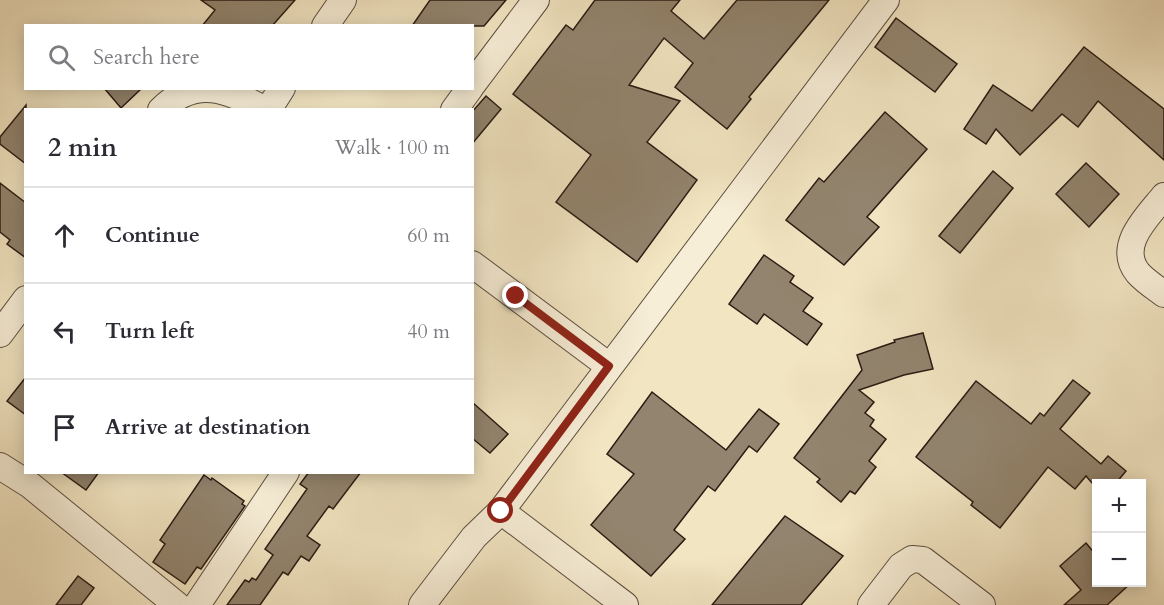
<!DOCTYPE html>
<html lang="en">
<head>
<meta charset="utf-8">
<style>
  :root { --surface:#fff; --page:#f7f7f7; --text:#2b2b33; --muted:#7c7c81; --line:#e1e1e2 }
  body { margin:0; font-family:Cardo,serif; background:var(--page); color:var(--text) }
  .controls { position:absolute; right:18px; bottom:18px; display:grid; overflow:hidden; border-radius:0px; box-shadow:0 3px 15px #0003 }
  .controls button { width:54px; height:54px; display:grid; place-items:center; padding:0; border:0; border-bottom:2px solid var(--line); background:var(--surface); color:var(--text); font:30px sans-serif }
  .stop { position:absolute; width:18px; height:18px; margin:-14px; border:4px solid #8f2418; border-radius:50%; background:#fff }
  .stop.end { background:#8f2418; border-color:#fff; box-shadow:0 2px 6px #0008 }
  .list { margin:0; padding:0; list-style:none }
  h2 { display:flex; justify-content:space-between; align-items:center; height:78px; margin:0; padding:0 24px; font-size:26px }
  h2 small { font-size:20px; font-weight:400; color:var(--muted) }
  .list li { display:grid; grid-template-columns:39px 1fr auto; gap:18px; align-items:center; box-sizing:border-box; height:96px; padding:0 24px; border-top:2px solid var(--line) }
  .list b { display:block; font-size:22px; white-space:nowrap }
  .list em { font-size:20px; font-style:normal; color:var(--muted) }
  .icon { flex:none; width:33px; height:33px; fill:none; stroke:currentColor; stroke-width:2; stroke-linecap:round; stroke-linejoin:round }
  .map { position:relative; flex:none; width:1164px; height:605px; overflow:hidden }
  .search { position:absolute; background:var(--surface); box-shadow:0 3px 15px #0003; left:24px; top:24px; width:450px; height:66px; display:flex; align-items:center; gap:15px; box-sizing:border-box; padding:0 21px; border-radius:0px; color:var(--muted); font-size:22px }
  .panel { position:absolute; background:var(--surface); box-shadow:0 3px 15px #0003; left:24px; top:108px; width:450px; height:366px; border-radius:0px }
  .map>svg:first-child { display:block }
</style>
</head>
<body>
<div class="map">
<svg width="1164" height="605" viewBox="0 0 1164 605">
  <rect width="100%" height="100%" fill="#f2e5c2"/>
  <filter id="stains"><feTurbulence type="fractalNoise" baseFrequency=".00333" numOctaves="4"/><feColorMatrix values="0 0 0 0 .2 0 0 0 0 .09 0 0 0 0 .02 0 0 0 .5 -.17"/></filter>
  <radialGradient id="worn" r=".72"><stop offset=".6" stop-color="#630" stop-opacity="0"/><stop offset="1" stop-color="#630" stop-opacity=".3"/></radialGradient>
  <!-- building -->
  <g fill="#92846e" stroke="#2a1b13" stroke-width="1.5">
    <path d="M201,0H295L272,26H202L215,10Z"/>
    <path d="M430,0H506L484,26H412Z"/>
    <path d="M595,0H680L671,11L704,39L737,0H829L749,97L751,99L727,129L675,87L693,63L664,38L629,85L680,101L647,142L697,180L637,262L556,202L591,155L513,94L566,25L573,30Z"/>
    <path d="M896,18L957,64L935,92L875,47Z"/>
    <path d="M1084,47L1164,109V160L1098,101L1078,127L1062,114L1020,155L996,129L986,144L964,129L993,85L1032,111Z"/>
    <path d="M104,88H142L121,108Z"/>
    <path d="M486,96L501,109L472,144V112Z"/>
    <path d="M26,105V164L0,144V137Z"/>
    <path d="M885,112L927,149L867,217L879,227L844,265L786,220L819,178L824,182Z"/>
    <path d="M1086,163L1119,194L1089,227L1056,194Z"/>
    <path d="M993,171L1013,188L960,253L939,236Z"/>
    <path d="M0,183L26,203V258L7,244L10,240L0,232Z"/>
    <path d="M764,255L794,276L790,282L813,298L803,311L822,324L807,345L764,314L757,324L729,304Z"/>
    <path d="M923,333L933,369L904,375L859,390L874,402L865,413L874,420L870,426L886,439L869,461L876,467L855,494L850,491L841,502L817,482L820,479L794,458L862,370L857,355L895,342L894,340Z"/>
    <path d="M26,377V415L7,401Z"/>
    <path d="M1073,380L1090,393L1060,429L1101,464L1108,456L1126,471L1116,483H1092L1086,476L1075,489L1048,467L1000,528L971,505L973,502L916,457L976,381L1031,424L1040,413L1044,416Z"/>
    <path d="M652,392L726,450L759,409L779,424L757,452L749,446L715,491L708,486L674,530L685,539L651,576L591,525L634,474L607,454Z"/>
    <path d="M472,402L508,434L490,453L472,438Z"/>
    <path d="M61,472H99L86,490Z"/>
    <path d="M309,472H361L333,509L329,506L307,536L320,545L309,561L301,556L288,575L283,572L260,605H227L245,580L249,582L252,578L256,580L273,555L265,549L307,489L300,484Z"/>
    <path d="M204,475L211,480L212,478L244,501L242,504L245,506L201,569L197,567L185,584L153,562L165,544L160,540Z"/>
    <path d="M785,516L843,556L801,605H712Z"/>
    <path d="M1086,543L1096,555V582H1132L1107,605H1064L1081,590L1060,566Z"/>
    <path d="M78,576L94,588L81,605H56Z"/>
  </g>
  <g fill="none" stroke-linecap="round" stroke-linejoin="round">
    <!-- minor casing -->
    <g stroke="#5c4e3f" stroke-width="28">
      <g id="minor">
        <path d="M325,26L343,0"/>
        <path d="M472,85L536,0"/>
        <path d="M161,110C195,76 228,89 265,110"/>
        <path d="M268,110L282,88"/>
        <path d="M454,110L470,88"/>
        <path d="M1164,196C1147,217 1116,246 1138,273C1145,281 1156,288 1164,294"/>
        <path d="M472,264L609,366"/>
        <path d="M0,334L26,299"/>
        <path d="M0,466L30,485L177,605"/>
        <path d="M501,511L625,605"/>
        <path d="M197,605L286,472"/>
        <path d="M422,605L474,537L501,511L886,0"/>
        <path d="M871,605L901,566L912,559L923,560L982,605"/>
      </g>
    </g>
    <!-- minor -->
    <use href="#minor" stroke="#f7eed7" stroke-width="26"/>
  </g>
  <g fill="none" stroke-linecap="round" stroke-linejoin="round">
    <!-- route -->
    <path stroke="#8f2418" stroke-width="8" d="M501,511L609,366L516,296"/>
  </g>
  <rect width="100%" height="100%" filter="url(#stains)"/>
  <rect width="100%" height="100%" fill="url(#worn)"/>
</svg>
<div class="controls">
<button>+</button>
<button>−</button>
</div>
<div class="stop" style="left:501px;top:511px"></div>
<div class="stop end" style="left:516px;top:296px"></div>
<div class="search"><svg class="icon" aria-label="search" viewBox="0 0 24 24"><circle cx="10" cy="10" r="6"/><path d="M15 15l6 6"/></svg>Search here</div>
<section class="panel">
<h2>2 min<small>Walk · 100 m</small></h2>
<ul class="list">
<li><svg class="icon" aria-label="ahead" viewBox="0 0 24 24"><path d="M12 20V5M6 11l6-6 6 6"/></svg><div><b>Continue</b></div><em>60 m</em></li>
<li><svg class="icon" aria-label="left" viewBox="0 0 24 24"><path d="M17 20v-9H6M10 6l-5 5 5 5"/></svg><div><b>Turn left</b></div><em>40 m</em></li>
<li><svg class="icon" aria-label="arrive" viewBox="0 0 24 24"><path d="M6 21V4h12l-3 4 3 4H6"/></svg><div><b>Arrive at destination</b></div></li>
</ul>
</section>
</div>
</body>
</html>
